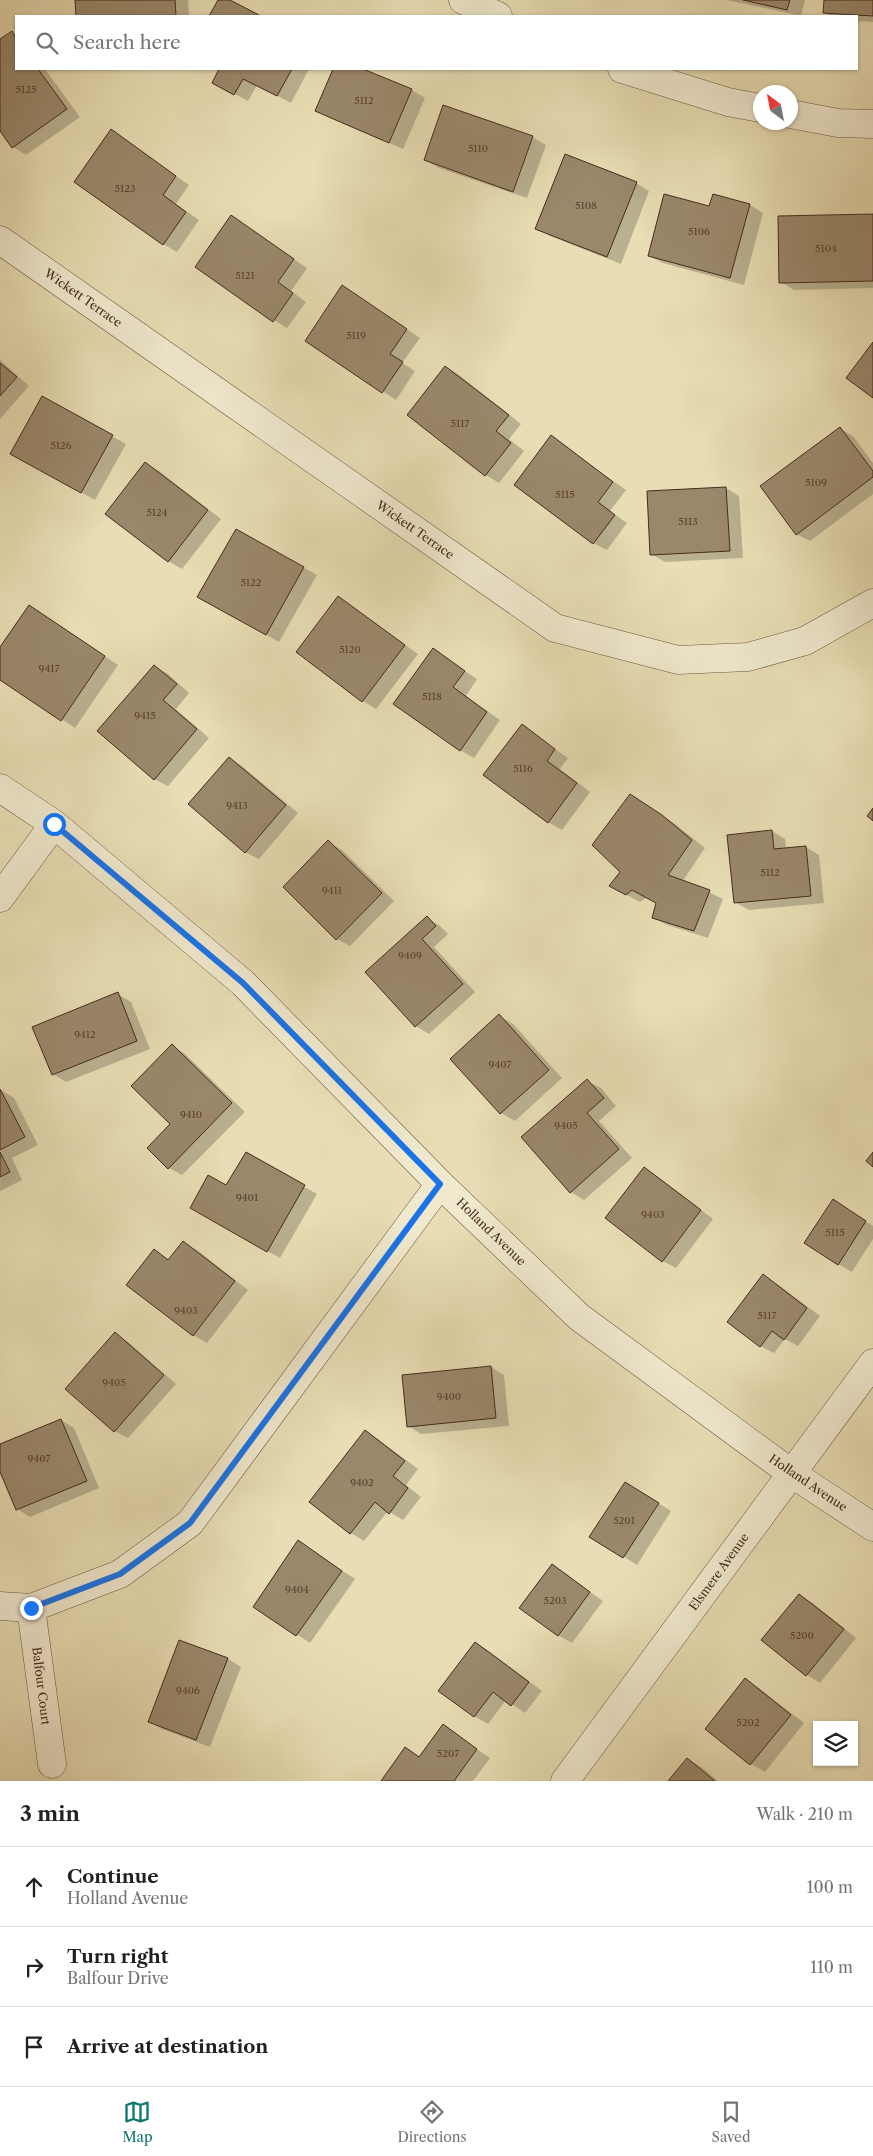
<!DOCTYPE html>
<html lang="en">
<head>
<meta charset="utf-8">
<style>
  :root { --surface:#fff; --page:#f2f2f2; --text:#202124; --muted:#757577; --line:#e0e0e0; --accent:#0f766e }
  body { margin:0; font-family:"Libre Caslon Text",serif; background:var(--page); color:var(--text) }
  .controls { position:absolute; right:15px; bottom:15px; display:grid; overflow:hidden; border-radius:0px; box-shadow:0 1px 4px #0004 }
  .controls button { width:45px; height:45px; display:grid; place-items:center; padding:0; border:0; border-bottom:1px solid var(--line); background:var(--surface); color:var(--text); font:25px sans-serif }
  .compass { position:absolute; left:753px; top:85px; width:45px; height:45px; border-radius:50%; background:var(--surface); box-shadow:0 1px 4px #0004; rotate:328deg }
  .stop { position:absolute; width:15px; height:15px; margin:-11px; border:4px solid #1a73e8; border-radius:50%; background:#fff }
  .stop.end { background:#1a73e8; border-color:#fff; box-shadow:0 1px 5px #0008 }
  .list { margin:0; padding:0; list-style:none }
  h2 { display:flex; justify-content:space-between; align-items:center; height:65px; margin:0; padding:0 20px; font-size:21px }
  h2 small { font-size:16px; font-weight:400; color:var(--muted) }
  .list li { display:grid; grid-template-columns:32px 1fr auto; gap:15px; align-items:center; box-sizing:border-box; height:80px; padding:0 20px; border-top:1px solid var(--line) }
  .list b { display:block; font-size:19px; white-space:nowrap }
  .list p { margin:0; font-size:16px; white-space:nowrap; color:var(--muted) }
  .list em { font-size:16px; font-style:normal; color:var(--muted) }
  .icon { flex:none; width:28px; height:28px; fill:none; stroke:currentColor; stroke-width:2; stroke-linecap:round; stroke-linejoin:round }
  .map { position:relative; flex:none; width:873px; height:1781px; overflow:hidden }
  .search { position:absolute; background:var(--surface); box-shadow:0 1px 4px #0004; left:15px; right:15px; top:15px; height:55px; display:flex; align-items:center; gap:12px; box-sizing:border-box; padding:0 18px; border-radius:0px; color:var(--muted); font-size:19px }
  .sheet { height:305px; background:var(--surface) }
  nav { display:flex; justify-content:space-around; align-items:center; box-sizing:border-box; height:70px; border-top:1px solid var(--line); background:var(--surface); font-size:14px; color:var(--muted) }
  nav a { display:grid; justify-items:center; gap:2px }
  nav .on { color:var(--accent) }
  .map>svg:first-child { display:block }
</style>
</head>
<body>
<div class="map">
<svg width="873" height="1781" viewBox="0 0 873 1781">
  <rect width="100%" height="100%" fill="#e8ddb4"/>
  <filter id="stains"><feTurbulence type="fractalNoise" baseFrequency=".004" numOctaves="4"/><feColorMatrix values="0 0 0 0 .2 0 0 0 0 .09 0 0 0 0 .02 0 0 0 .5 -.17"/></filter>
  <radialGradient id="worn" r=".72"><stop offset=".6" stop-color="#630" stop-opacity="0"/><stop offset="1" stop-color="#630" stop-opacity=".3"/></radialGradient>
  <!-- shadow -->
  <g fill="#0003">
    <path d="M76,0H188L189,16H77Z"/>
    <path d="M727,0H805L801,16Z"/>
    <path d="M825,0H873V22L857,21V16H831L824,12Z"/>
    <path d="M12,32L16,35V69H45L80,117L26,155L13,147L0,129V41Z"/>
    <path d="M221,69H309L291,103L257,85L248,101L213,82Z"/>
    <path d="M335,69H360L412,90L425,98L403,149L330,118L317,111Z"/>
    <path d="M111,131L189,185L176,204L199,220L177,252L163,244Z"/>
    <path d="M532,137L546,145L527,198L439,168L425,160Z"/>
    <path d="M636,183L649,191L621,264L550,236L536,228Z"/>
    <path d="M750,205L763,213L744,285L663,263L649,256L710,207Z"/>
    <path d="M873,215V288L794,290L781,282Z"/>
    <path d="M232,217L307,268L291,291L306,302L287,328L274,320Z"/>
    <path d="M356,295L420,338L402,363L415,371L396,400L307,341Z"/>
    <path d="M0,360L29,386L0,419Z"/>
    <path d="M446,367L459,375L521,424L509,439L524,451L499,483L486,475L408,415Z"/>
    <path d="M43,398L126,444L95,500L25,461Z"/>
    <path d="M840,429L853,436L873,463V494L810,541L796,534Z"/>
    <path d="M551,437L626,490L610,511L627,523L607,550L593,543Z"/>
    <path d="M146,464L159,471L221,519L182,569L168,561Z"/>
    <path d="M726,488L739,496L743,558L665,562L651,554Z"/>
    <path d="M236,530L317,575L279,642L199,597Z"/>
    <path d="M338,597L418,654L376,709L363,701L297,652Z"/>
    <path d="M29,606L118,665L75,728L0,678V649Z"/>
    <path d="M433,650L477,679L466,696L500,720L474,758L460,750Z"/>
    <path d="M154,666L168,674L189,693L176,709L209,738L168,786L154,779Z"/>
    <path d="M522,726L568,758L560,769L590,792L562,830L548,822Z"/>
    <path d="M229,759L242,766L298,813L259,859L245,852Z"/>
    <path d="M644,803L675,824L705,848L682,882L709,892L723,899L708,938L667,925L653,917L658,903L647,897L640,902L611,886L622,871Z"/>
    <path d="M772,831L785,839L786,849L806,847L819,855L824,903L749,910L735,902Z"/>
    <path d="M328,842L342,850L394,901L350,946L337,939Z"/>
    <path d="M427,918L440,926L448,934L434,947L475,992L429,1034L416,1026L367,972Z"/>
    <path d="M118,994L131,1002L150,1049L66,1082L53,1074Z"/>
    <path d="M499,1016L513,1024L562,1078L515,1121L501,1113L452,1059Z"/>
    <path d="M172,1046L185,1054L245,1112L182,1175L169,1168L172,1124Z"/>
    <path d="M587,1081L601,1088L616,1106L599,1121L632,1158L584,1200L571,1192Z"/>
    <path d="M1,1090L14,1098L38,1145L12,1158L22,1180L0,1191Z"/>
    <path d="M246,1154L317,1194L280,1258L191,1208L227,1187Z"/>
    <path d="M644,1169L657,1176L713,1219L676,1268L663,1261Z"/>
    <path d="M846,1209L873,1226V1239L852,1272L838,1264Z"/>
    <path d="M183,1243L197,1250L248,1290L207,1343L193,1335L154,1250L170,1260Z"/>
    <path d="M763,1276L777,1284L820,1316L798,1346L785,1339L774,1353L760,1346Z"/>
    <path d="M115,1334L128,1342L176,1384L128,1438L115,1431Z"/>
    <path d="M491,1367L504,1375L509,1426L421,1434L408,1426Z"/>
    <path d="M61,1420L74,1428L99,1488L30,1517L17,1509L0,1469V1446Z"/>
    <path d="M365,1431L378,1439L418,1469L406,1485L421,1497L403,1520L388,1511L364,1541L351,1533L310,1502Z"/>
    <path d="M639,1491L671,1511L637,1565L591,1536Z"/>
    <path d="M299,1542L355,1579L310,1643L254,1606Z"/>
    <path d="M553,1566L603,1601L572,1643L558,1635Z"/>
    <path d="M799,1595L813,1603L856,1638L820,1683L807,1675Z"/>
    <path d="M180,1641L228,1659L241,1667L210,1747L162,1729L149,1721Z"/>
    <path d="M476,1643L489,1651L542,1691L525,1713L506,1700L488,1724L474,1716Z"/>
    <path d="M745,1680L759,1688L804,1723L765,1772L751,1764L706,1729Z"/>
    <path d="M443,1726L490,1758L473,1781H382L406,1749L420,1757Z"/>
    <path d="M688,1759L701,1767L718,1781H669Z"/>
  </g>
  <!-- building -->
  <g fill="#9a886b" stroke="#462b1c">
    <path d="M75,0H175L176,16H76Z"/>
    <path d="M218,0H230L261,16H209Z"/>
    <path d="M743,0H790L787,10Z"/>
    <path d="M824,0H873V16L823,13Z"/>
    <path d="M12,31L16,38V69H38L67,109L12,148L0,131V39Z"/>
    <path d="M219,69H292L277,96L243,79L234,95L212,83Z"/>
    <path d="M333,69H363L412,89L389,143L315,111Z"/>
    <path d="M443,105L533,136L513,192L424,160Z"/>
    <path d="M111,129L176,176L163,195L186,212L163,245L74,182Z"/>
    <path d="M565,154L637,182L607,257L535,229Z"/>
    <path d="M664,194L709,206L713,194L750,204L730,278L648,256Z"/>
    <path d="M873,214V281L779,283L778,216Z"/>
    <path d="M231,215L294,259L278,282L293,293L273,322L195,267Z"/>
    <path d="M342,285L407,329L390,354L403,362L382,393L305,341Z"/>
    <path d="M873,342V398L846,378Z"/>
    <path d="M0,363L17,377L0,396Z"/>
    <path d="M445,366L509,415L496,431L511,443L485,476L407,415Z"/>
    <path d="M42,396L113,435L81,493L10,454Z"/>
    <path d="M840,427L873,471V477L796,535L760,486Z"/>
    <path d="M551,435L613,482L598,502L615,515L593,544L514,485Z"/>
    <path d="M145,462L208,510L168,562L105,514Z"/>
    <path d="M726,487L730,551L650,555L647,491Z"/>
    <path d="M236,529L304,567L266,635L197,597Z"/>
    <path d="M338,596L405,645L362,702L296,652Z"/>
    <path d="M29,605L105,656L61,721L0,680V647Z"/>
    <path d="M433,648L465,671L453,687L487,712L460,751L393,704Z"/>
    <path d="M154,665L177,684L163,700L197,729L154,780L97,731Z"/>
    <path d="M522,724L555,749L547,761L577,783L548,823L483,775Z"/>
    <path d="M229,757L286,805L245,853L188,804Z"/>
    <path d="M630,794L662,815L692,840L668,875L710,890L694,931L652,918L656,903L632,890L626,895L609,886L620,872L592,845Z"/>
    <path d="M873,808V821L867,816Z"/>
    <path d="M772,830L774,849L806,846L811,896L734,903L727,835Z"/>
    <path d="M328,840L382,893L336,940L283,887Z"/>
    <path d="M427,916L436,926L422,939L463,984L415,1027L365,972Z"/>
    <path d="M118,992L137,1041L52,1075L32,1027Z"/>
    <path d="M499,1014L549,1070L500,1114L450,1059Z"/>
    <path d="M172,1044L232,1103L168,1169L147,1148L170,1124L131,1086Z"/>
    <path d="M587,1079L604,1098L587,1113L619,1149L570,1193L521,1137Z"/>
    <path d="M0,1089L25,1137L0,1150Z"/>
    <path d="M0,1152L10,1172L0,1177Z"/>
    <path d="M246,1152L305,1185L267,1252L190,1208L208,1175L226,1185Z"/>
    <path d="M873,1152V1167L866,1161Z"/>
    <path d="M644,1167L701,1210L662,1262L605,1218Z"/>
    <path d="M833,1199L866,1221L838,1265L804,1243Z"/>
    <path d="M183,1241L235,1281L193,1336L126,1285L154,1249L168,1260Z"/>
    <path d="M763,1274L807,1308L784,1340L772,1331L760,1347L727,1322Z"/>
    <path d="M115,1332L164,1375L114,1432L65,1389Z"/>
    <path d="M491,1366L496,1418L407,1427L402,1375Z"/>
    <path d="M61,1419L87,1481L16,1510L0,1472V1444Z"/>
    <path d="M365,1430L405,1461L393,1476L408,1488L389,1514L375,1502L350,1534L309,1502Z"/>
    <path d="M625,1482L659,1503L623,1558L589,1537Z"/>
    <path d="M298,1540L342,1571L296,1636L253,1607Z"/>
    <path d="M552,1564L590,1592L558,1636L519,1608Z"/>
    <path d="M799,1594L844,1629L806,1676L761,1640Z"/>
    <path d="M179,1640L228,1658L196,1740L148,1722Z"/>
    <path d="M475,1642L529,1682L511,1706L493,1692L474,1717L438,1691Z"/>
    <path d="M745,1678L791,1715L750,1765L705,1729Z"/>
    <path d="M443,1724L477,1749L454,1781H381L405,1747L419,1757Z"/>
    <path d="M687,1758L715,1781H668Z"/>
  </g>
  <g fill="none" stroke-linecap="round" stroke-linejoin="round">
    <!-- minor casing -->
    <g stroke="#6e5842" stroke-width="29">
      <g id="minor">
        <path d="M463,0L498,16"/>
        <path d="M622,69L728,102L760,108"/>
        <path d="M790,114L838,123L873,124"/>
        <path d="M0,240L555,628L678,660L748,657L805,641L873,603"/>
        <path d="M0,788L54,824L243,983L440,1184L579,1317L791,1473L873,1527"/>
        <path d="M0,898L54,824"/>
        <path d="M0,1606L31,1608L120,1574L190,1523L440,1184"/>
        <path d="M31,1608L52,1764"/>
        <path d="M565,1781L873,1363"/>
      </g>
    </g>
    <!-- minor -->
    <use href="#minor" stroke="#f0e9ce" stroke-width="28"/>
  </g>
  <g fill="none" stroke-linecap="round" stroke-linejoin="round">
    <!-- route -->
    <path stroke="#1a73e8" stroke-width="6" d="M31,1608L120,1574L190,1523L440,1184L243,983L54,824"/>
  </g>
  <g text-anchor="middle" stroke-width="4.5" stroke-linejoin="round" paint-order="stroke">
    <!-- number labels -->
    <g font-size="10" fill="#5b4230">
      <text x="26" y="93">5125</text>
      <text x="364" y="104">5112</text>
      <text x="478" y="152">5110</text>
      <text x="125" y="192">5123</text>
      <text x="586" y="209">5108</text>
      <text x="699" y="235">5106</text>
      <text x="826" y="252">5104</text>
      <text x="245" y="279">5121</text>
      <text x="356" y="339">5119</text>
      <text x="460" y="427">5117</text>
      <text x="61" y="449">5126</text>
      <text x="816" y="486">5109</text>
      <text x="565" y="498">5115</text>
      <text x="157" y="516">5124</text>
      <text x="688" y="525">5113</text>
      <text x="251" y="586">5122</text>
      <text x="350" y="653">5120</text>
      <text x="49" y="672">9417</text>
      <text x="432" y="700">5118</text>
      <text x="145" y="719">9415</text>
      <text x="523" y="772">5116</text>
      <text x="237" y="809">9413</text>
      <text x="770" y="876">5112</text>
      <text x="332" y="894">9411</text>
      <text x="410" y="959">9409</text>
      <text x="85" y="1038">9412</text>
      <text x="500" y="1068">9407</text>
      <text x="191" y="1118">9410</text>
      <text x="566" y="1129">9405</text>
      <text x="247" y="1201">9401</text>
      <text x="653" y="1218">9403</text>
      <text x="835" y="1236">5115</text>
      <text x="186" y="1314">9403</text>
      <text x="767" y="1319">5117</text>
      <text x="114" y="1386">9405</text>
      <text x="449" y="1400">9400</text>
      <text x="39" y="1462">9407</text>
      <text x="362" y="1486">9402</text>
      <text x="624" y="1524">5201</text>
      <text x="297" y="1593">9404</text>
      <text x="555" y="1604">5203</text>
      <text x="802" y="1639">5200</text>
      <text x="188" y="1694">9406</text>
      <text x="748" y="1726">5202</text>
      <text x="448" y="1757">5207</text>
    </g>
    <!-- street labels -->
    <g font-size="12" fill="#462b1c" stroke="#f0e9ce">
      <text transform="translate(83 298) rotate(35)" y="4">Wickett Terrace</text>
      <text transform="translate(415 530) rotate(35)" y="4">Wickett Terrace</text>
      <text transform="translate(491 1232) rotate(44)" y="4">Holland Avenue</text>
      <text transform="translate(808 1483) rotate(34)" y="4">Holland Avenue</text>
      <text transform="translate(719 1572) rotate(-54)" y="4">Elsmere Avenue</text>
      <text transform="translate(41 1686) rotate(83)" y="4">Balfour Court</text>
    </g>
  </g>
  <rect width="100%" height="100%" filter="url(#stains)"/>
  <rect width="100%" height="100%" fill="url(#worn)"/>
</svg>
<div class="controls">
<button><svg class="icon" aria-label="layers" viewBox="0 0 24 24"><path d="M12 4l9 5-9 5-9-5zM3 14l9 5 9-5"/></svg></button>
</div>
<svg class="compass" viewBox="-18 -18 36 36"><path d="M0-13l5 13h-10z" fill="#e53935"/><path d="M0 13l5-13h-10z" fill="#757577"/></svg>
<div class="stop" style="left:54px;top:824px"></div>
<div class="stop end" style="left:31px;top:1608px"></div>
<div class="search"><svg class="icon" aria-label="search" viewBox="0 0 24 24"><circle cx="10" cy="10" r="6"/><path d="M15 15l6 6"/></svg>Search here</div>
</div>
<section class="sheet">
<h2>3 min<small>Walk · 210 m</small></h2>
<ul class="list">
<li><svg class="icon" aria-label="ahead" viewBox="0 0 24 24"><path d="M12 20V5M6 11l6-6 6 6"/></svg><div><b>Continue</b><p>Holland Avenue</p></div><em>100 m</em></li>
<li><svg class="icon" aria-label="right" viewBox="0 0 24 24"><path d="M7 20v-9h11M14 6l5 5-5 5"/></svg><div><b>Turn right</b><p>Balfour Drive</p></div><em>110 m</em></li>
<li><svg class="icon" aria-label="arrive" viewBox="0 0 24 24"><path d="M6 21V4h12l-3 4 3 4H6"/></svg><div><b>Arrive at destination</b></div></li>
</ul>
</section>
<nav>
<a class="on"><svg class="icon" aria-label="map" viewBox="0 0 24 24"><path d="M3 6l6-2 6 2 6-2v14l-6 2-6-2-6 2zM9 4v14M15 6v14"/></svg>Map</a>
<a><svg class="icon" aria-label="directions" viewBox="0 0 24 24"><path d="M12 3l9 9-9 9-9-9zM9 14v-3h6M13 9l2 2-2 2"/></svg>Directions</a>
<a><svg class="icon" aria-label="saved" viewBox="0 0 24 24"><path d="M7 4h10v16l-5-4-5 4z"/></svg>Saved</a>
</nav>
</body>
</html>
